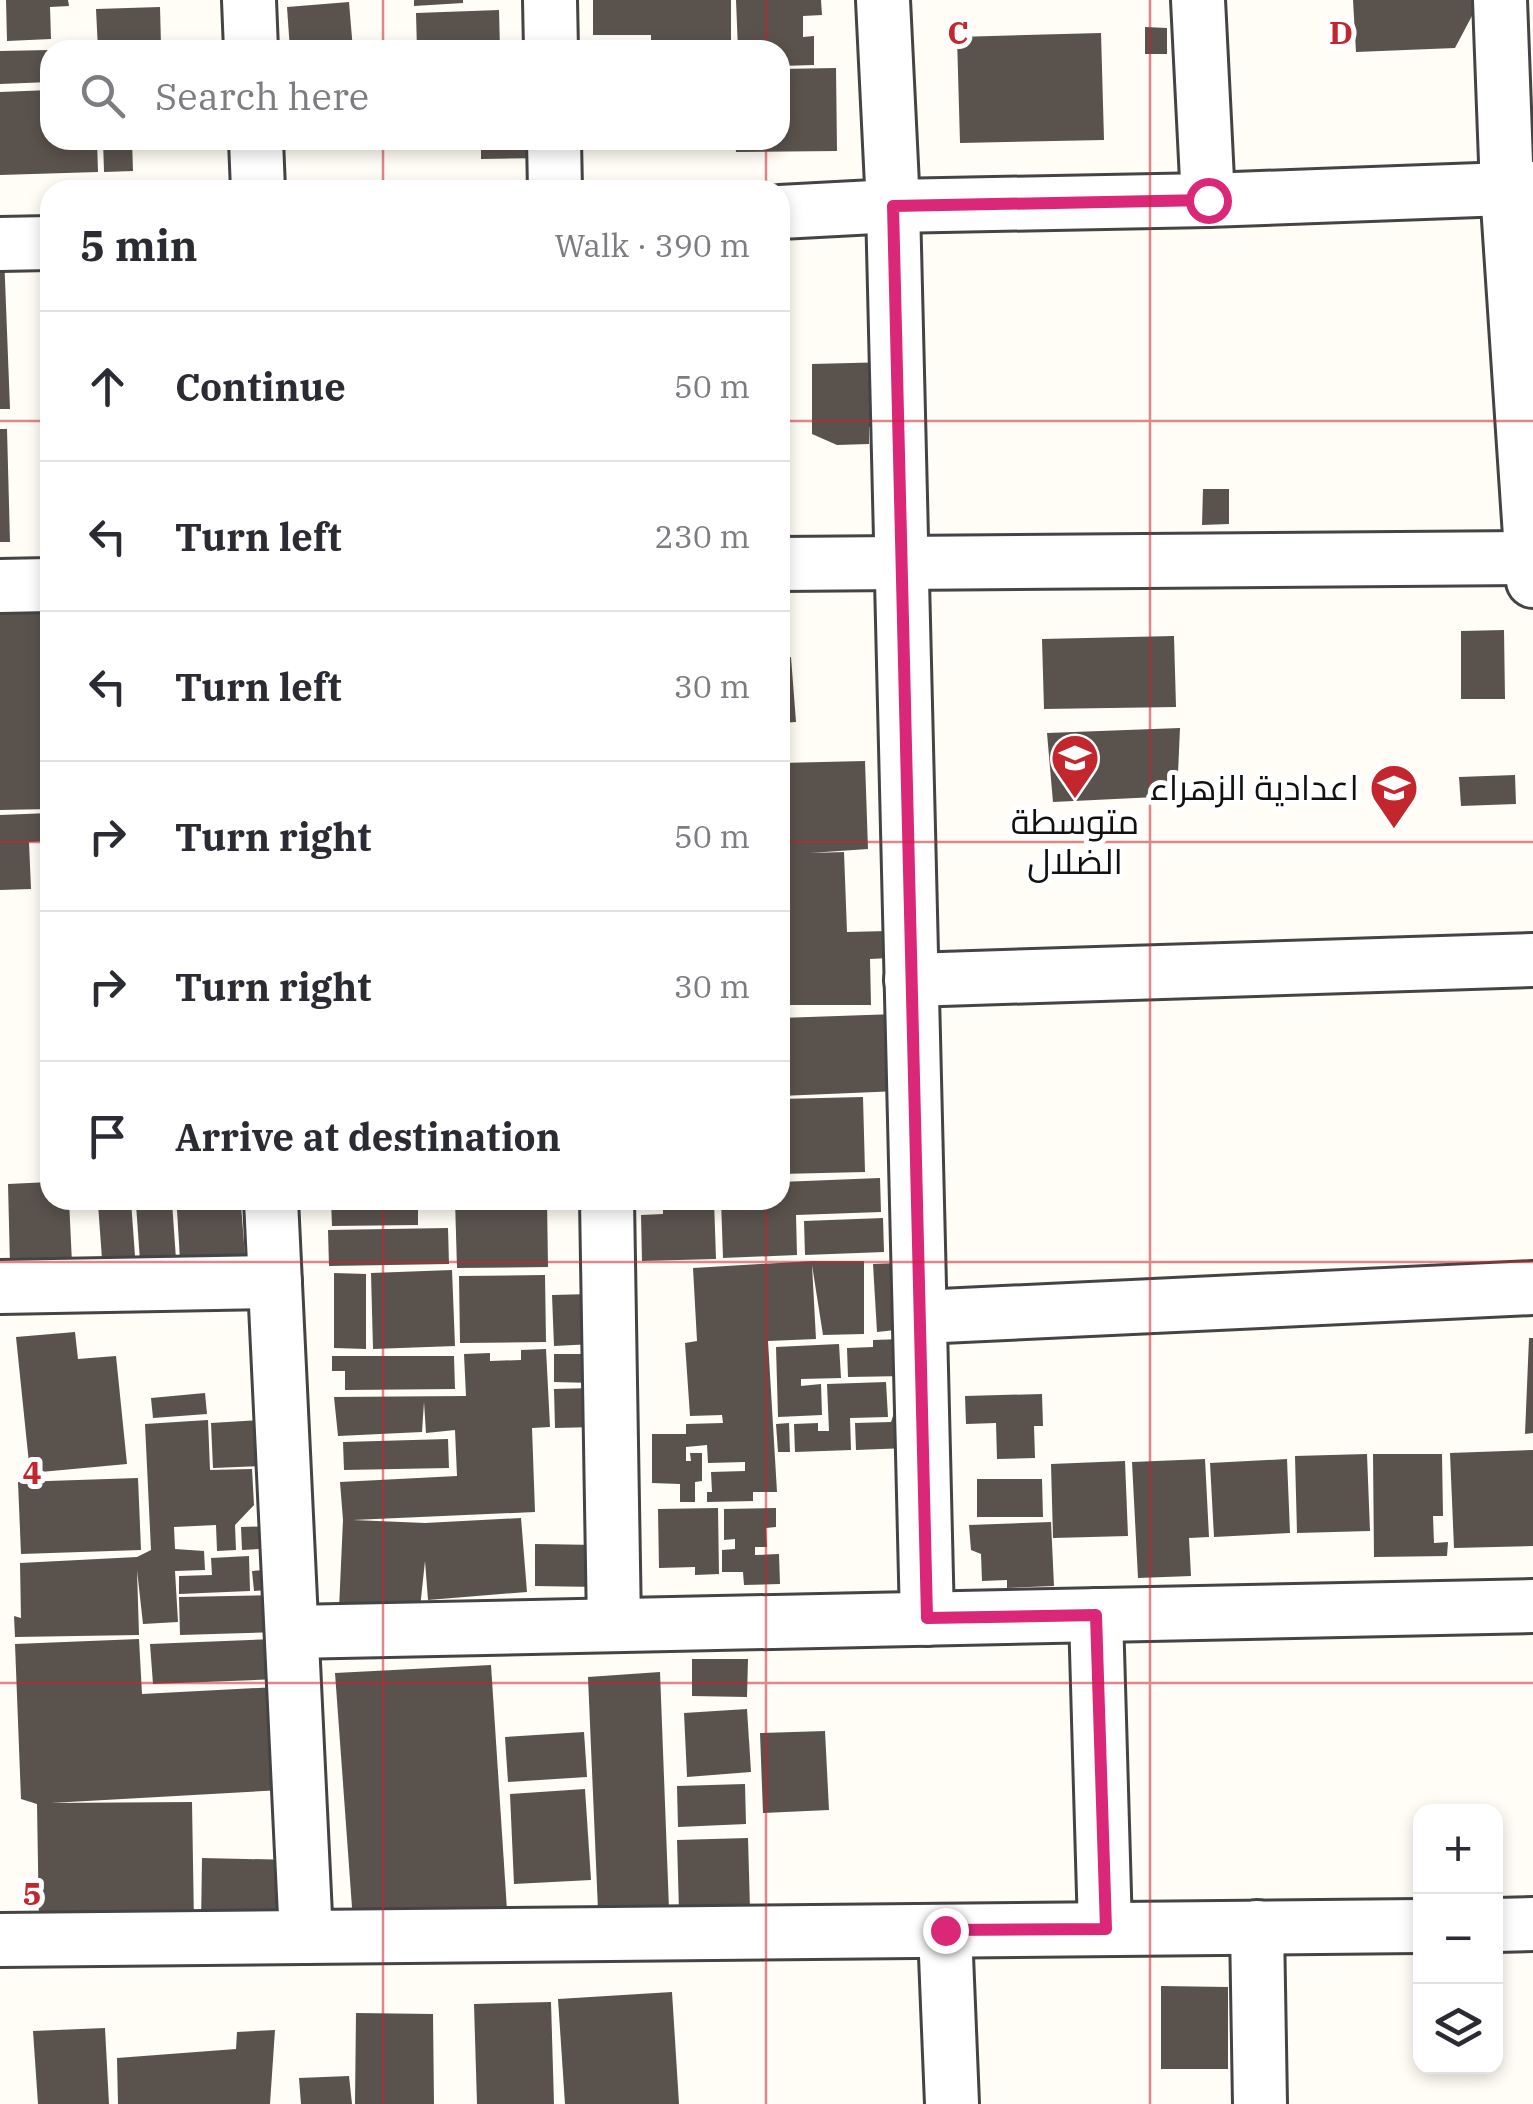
<!DOCTYPE html>
<html lang="en">
<head>
<meta charset="utf-8">
<style>
  :root { --surface:#fff; --page:#f7f7f7; --text:#2b2b33; --muted:#7c7c81; --line:#e1e1e2 }
  body { margin:0; font-family:"IBM Plex Serif",Cairo,serif; background:var(--page); color:var(--text) }
  .controls { position:absolute; right:30px; bottom:30px; display:grid; overflow:hidden; border-radius:20px; box-shadow:0 5px 15px #0003 }
  .controls button { width:90px; height:90px; display:grid; place-items:center; padding:0; border:0; border-bottom:2px solid var(--line); background:var(--surface); color:var(--text); font:50px sans-serif }
  .stop { position:absolute; width:30px; height:30px; margin:-22px; border:8px solid #db2777; border-radius:50%; background:#fff }
  .stop.end { background:#db2777; border-color:#fff; box-shadow:0 2px 10px #0008 }
  .list { margin:0; padding:0; list-style:none }
  h2 { display:flex; justify-content:space-between; align-items:center; height:130px; margin:0; padding:0 40px; font-size:42px }
  h2 small { font-size:32px; font-weight:400; color:var(--muted) }
  .list li { display:grid; grid-template-columns:65px 1fr auto; gap:30px; align-items:center; box-sizing:border-box; height:150px; padding:0 40px; border-top:2px solid var(--line) }
  .list b { display:block; font-size:38px; white-space:nowrap }
  .list em { font-size:32px; font-style:normal; color:var(--muted) }
  .icon { flex:none; width:55px; height:55px; fill:none; stroke:currentColor; stroke-width:2; stroke-linecap:round; stroke-linejoin:round }
  .map { position:relative; flex:none; width:1533px; height:2104px; overflow:hidden }
  .search { position:absolute; background:var(--surface); box-shadow:0 5px 15px #0003; left:40px; top:40px; width:750px; height:110px; display:flex; align-items:center; gap:25px; box-sizing:border-box; padding:0 35px; border-radius:30px; color:var(--muted); font-size:38px }
  .panel { position:absolute; background:var(--surface); box-shadow:0 5px 15px #0003; left:40px; top:180px; width:750px; height:1030px; border-radius:30px }
  .map>svg:first-child { display:block }
</style>
</head>
<body>
<div class="map">
<svg width="1533" height="2104" viewBox="0 0 1533 2104">
  <rect width="100%" height="100%" fill="#fffdf5"/>
  <!-- building -->
  <g fill="#5a524d">
    <path d="M6,0H68L69,6L50,7L51,39L7,41Z"/>
    <path d="M414,0H463V3L414,6Z"/>
    <path d="M593,0H731V50H651V35H593Z"/>
    <path d="M736,0H821L822,15L803,16V37L814,36V65L780,66V50H738Z"/>
    <path d="M1353,0H1474V12L1455,48L1356,52Z"/>
    <path d="M349,2L353,50H290L287,7Z"/>
    <path d="M160,7L161,45L211,44L212,50H98L96,9Z"/>
    <path d="M499,10L500,50H417L416,13Z"/>
    <path d="M1145,27L1167,28V54H1145Z"/>
    <path d="M1101,33L1104,140L960,143L957,37Z"/>
    <path d="M50,50V82L0,84V51Z"/>
    <path d="M836,68L837,151L736,152L735,140H780V69Z"/>
    <path d="M50,90V140H97L98,172L0,175V92Z"/>
    <path d="M103,140H132L133,171L104,172Z"/>
    <path d="M481,140H547V158L481,159Z"/>
    <path d="M4,254L10,409H0V255Z"/>
    <path d="M891,362L892,426L869,427V444L837,445L812,434V364Z"/>
    <path d="M0,429H7L10,542H0Z"/>
    <path d="M1203,489H1229V524L1202,525Z"/>
    <path d="M50,612V809L0,810V614Z"/>
    <path d="M1504,630L1505,699H1461V631Z"/>
    <path d="M1174,636L1176,707L1044,709L1042,639Z"/>
    <path d="M791,657L796,722L780,723V658Z"/>
    <path d="M1180,728L1177,796L1053,802L1047,733Z"/>
    <path d="M865,761L868,849L810,853L844,852L847,932L888,931L889,958L870,959L871,1005H780V763Z"/>
    <path d="M1515,775L1516,804L1461,806L1459,777Z"/>
    <path d="M50,813V841L29,842L31,889L0,890V815Z"/>
    <path d="M896,1014L899,1091L780,1096V1018Z"/>
    <path d="M863,1097L865,1172L780,1174V1099Z"/>
    <path d="M880,1178L881,1212L796,1215L797,1255L723,1258L721,1200H780V1182Z"/>
    <path d="M50,1182V1200H69L72,1263L10,1265L8,1184Z"/>
    <path d="M331,1200H418V1225L332,1226Z"/>
    <path d="M455,1200H547L548,1267L457,1268Z"/>
    <path d="M663,1200H714L716,1259L642,1261L641,1215L663,1214Z"/>
    <path d="M131,1201L135,1256L102,1259L98,1204Z"/>
    <path d="M172,1202L176,1259L140,1261L136,1204Z"/>
    <path d="M241,1205L245,1256L180,1260L177,1210Z"/>
    <path d="M883,1218L884,1252L805,1255L804,1221Z"/>
    <path d="M448,1228L449,1264L329,1266L328,1230Z"/>
    <path d="M812,1261H864V1334L823,1335L812,1265L816,1339L768,1341L777,1492H753V1501L707,1502V1492H712L711,1472L745,1471V1462L708,1463L707,1445L686,1447V1461H691L690,1453H702V1481L695,1482V1502H680V1484L652,1483V1434H686V1424L723,1423L722,1415L690,1416L685,1343L697,1341L693,1268Z"/>
    <path d="M900,1263L905,1329L877,1332L873,1264Z"/>
    <path d="M452,1270L455,1346L373,1349L371,1273Z"/>
    <path d="M334,1273L366,1274V1349L334,1348Z"/>
    <path d="M545,1275L546,1342L460,1343L459,1276Z"/>
    <path d="M591,1294L593,1344L554,1346L552,1295Z"/>
    <path d="M75,1332L78,1359L116,1356L127,1464L30,1473L16,1337Z"/>
    <path d="M1529,1338H1533V1433L1525,1434Z"/>
    <path d="M904,1339L905,1376L848,1377L847,1348L873,1347V1340Z"/>
    <path d="M839,1344L841,1378L801,1379V1386L821,1384L822,1415L778,1417L776,1347Z"/>
    <path d="M546,1349L550,1427L532,1428L535,1512L353,1520L425,1523L521,1518L527,1592L428,1600L425,1561L420,1608L339,1609L343,1520L340,1482L457,1476L455,1430L426,1433L424,1402L422,1432L338,1436L334,1397L466,1396L464,1354L490,1353V1361L521,1360V1350Z"/>
    <path d="M554,1354H593V1383L554,1382Z"/>
    <path d="M332,1356H454L455,1389L345,1390V1371H332Z"/>
    <path d="M886,1382L888,1417L850,1418L851,1450L795,1452L794,1424L818,1423V1431H829L827,1384Z"/>
    <path d="M594,1388L595,1427L555,1428L554,1389Z"/>
    <path d="M205,1393L207,1414L153,1418L151,1398Z"/>
    <path d="M1042,1394L1043,1426H1034L1035,1458L997,1459L996,1423L966,1424L965,1396Z"/>
    <path d="M897,1404L908,1448L856,1450L855,1423L891,1422Z"/>
    <path d="M208,1420L210,1470L252,1469L254,1505L235,1525L236,1550L217,1551L216,1525L174,1527L175,1549L204,1551L205,1570L175,1571L178,1622L143,1624L137,1570L139,1635L15,1637L14,1616L21,1618L20,1563L137,1557L151,1550L145,1424Z"/>
    <path d="M258,1420L260,1466L213,1468L211,1423Z"/>
    <path d="M789,1423L790,1452H778L776,1424Z"/>
    <path d="M448,1439L449,1468L344,1470L343,1442Z"/>
    <path d="M1533,1450V1546L1454,1548L1450,1453Z"/>
    <path d="M1367,1454L1370,1531L1297,1533L1295,1456Z"/>
    <path d="M1373,1454H1442L1443,1516H1433L1434,1543L1448,1542L1447,1556L1374,1557Z"/>
    <path d="M1205,1459L1209,1537L1189,1538L1191,1576L1138,1578L1132,1462Z"/>
    <path d="M1287,1459L1290,1533L1214,1537L1210,1463Z"/>
    <path d="M1125,1461L1128,1536L1053,1538L1051,1464Z"/>
    <path d="M138,1478L141,1550L21,1554L18,1482Z"/>
    <path d="M977,1479H1042L1043,1517H977Z"/>
    <path d="M718,1508L719,1574L695,1575V1567L659,1568L658,1509Z"/>
    <path d="M776,1508V1527L766,1528L767,1547H755V1555L779,1554L780,1584L744,1585L743,1572H722V1550L735,1549V1539L724,1540V1509Z"/>
    <path d="M1051,1522L1054,1586L1007,1588V1580L982,1581L981,1554L971,1550L969,1525Z"/>
    <path d="M276,1526L279,1562L260,1563L259,1549L242,1550L241,1527Z"/>
    <path d="M535,1544L599,1545L598,1587L535,1586Z"/>
    <path d="M249,1556L250,1591L179,1594V1576L212,1575L211,1558Z"/>
    <path d="M279,1569L280,1589L254,1591L252,1571Z"/>
    <path d="M280,1595L281,1632L180,1635L179,1597Z"/>
    <path d="M139,1639L142,1694L276,1687L282,1790L51,1803L192,1802L194,1924L39,1926L37,1804L21,1799L15,1644Z"/>
    <path d="M276,1639L278,1679L153,1684L150,1644Z"/>
    <path d="M692,1659H748L747,1697L692,1696Z"/>
    <path d="M491,1665L507,1910L353,1921L335,1673Z"/>
    <path d="M660,1672L669,1909L598,1910L588,1677Z"/>
    <path d="M747,1709L751,1772L687,1777L684,1713Z"/>
    <path d="M825,1731L829,1810L763,1813L760,1733Z"/>
    <path d="M584,1732L587,1777L508,1782L505,1737Z"/>
    <path d="M745,1784L746,1824L678,1827L677,1786Z"/>
    <path d="M585,1789L591,1880L514,1884L510,1794Z"/>
    <path d="M748,1838L750,1909L679,1911L677,1840Z"/>
    <path d="M202,1858L295,1860L294,1928L201,1926Z"/>
    <path d="M1161,1986L1228,1987V2069H1161Z"/>
    <path d="M672,1992L679,2104H565L558,1999Z"/>
    <path d="M551,2002L554,2104H477L474,2004Z"/>
    <path d="M356,2013L433,2014L434,2104H355Z"/>
    <path d="M105,2028L109,2104H38L33,2031Z"/>
    <path d="M275,2030L270,2104H118L117,2058L236,2049L237,2032Z"/>
    <path d="M349,2076L352,2104H301L299,2078Z"/>
  </g>
  <g fill="none" stroke-linecap="round" stroke-linejoin="round">
    <!-- minor casing -->
    <g stroke="#444" stroke-width="58">
      <g id="minor">
        <path d="M249,0L251,50"/>
        <path d="M550,0L551,50"/>
        <path d="M883,0L893,206L927,1619"/>
        <path d="M1198,0L1208,200"/>
        <path d="M1500,0L1507,189L1533,581"/>
        <path d="M256,140L258,190"/>
        <path d="M554,140L555,190"/>
        <path d="M780,212L893,206L1208,200L1533,188"/>
        <path d="M0,244L50,243"/>
        <path d="M780,564L1532,558"/>
        <path d="M0,586L50,585"/>
        <path d="M911,980L1533,960"/>
        <path d="M271,1200L306,1937"/>
        <path d="M607,1200L614,1625"/>
        <path d="M0,1287L275,1282"/>
        <path d="M920,1317L1533,1288"/>
        <path d="M1096,1615L1105,1929"/>
        <path d="M292,1632L1533,1606"/>
        <path d="M1496,1925L1533,1924"/>
        <path d="M1257,1927L1260,2104"/>
        <path d="M945,1931L952,2104"/>
        <path d="M0,1940L1420,1926"/>
      </g>
    </g>
    <!-- minor -->
    <use href="#minor" stroke="#fff" stroke-width="52"/>
  </g>
  <g fill="none" stroke-linecap="round" stroke-linejoin="round">
    <!-- route -->
    <path stroke="#db2777" stroke-width="12" d="M945,1930L1106,1929L1096,1615L927,1618L893,206L1208,200"/>
  </g>
  <!-- grid -->
  <path fill="none" stroke="#c4262e" stroke-width="2.5" stroke-opacity="0.55" d="M383,0V50M766,0V50M1150,0V2104M383,140V190M766,140V190M0,421H50M780,421H1533M0,842H50M780,842H1533M383,1200V2104M766,1200V2104M0,1262H1533M0,1683H1533"/>
  <!-- icons -->
  <defs>
    <g id="school-pin" transform="scale(2.5)"><path d="M0 17L-7.5 6A9.5 9.5 0 1 1 7.5 6Z" fill="#c4262e" stroke="#fff"/><path d="M0-5L7-2L0 1L-7-2ZM-4 1L0 2.5L4 1V4Q0 6-4 4Z" fill="#fff"/></g>
  </defs>
  <g fill-rule="evenodd">
    <use href="#school-pin" x="1075" y="758"/>
    <use href="#school-pin" x="1394" y="788"/>
  </g>
  <g text-anchor="middle" stroke-width="10" stroke-linejoin="round" paint-order="stroke">
    <!-- poi labels -->
    <g font-size="35" fill="#111" stroke="#fff" text-anchor="end">
      <text x="1359" y="800">اعدادية الزهراء</text>
      <text x="1075" y="834" text-anchor="middle">متوسطة<tspan x="1075" dy="40">الضلال</tspan></text>
    </g>
  </g>
  <g font-size="32" text-anchor="middle" font-weight="bold" fill="#c4262e" stroke="#fff" stroke-width="10" stroke-linejoin="round" paint-order="stroke">
    <text x="958" y="44">C</text>
    <text x="1341" y="44">D</text>
    <text x="32" y="1484">4</text>
    <text x="32" y="1905">5</text>
  </g>
</svg>
<div class="controls">
<button>+</button>
<button>−</button>
<button><svg class="icon" aria-label="layers" viewBox="0 0 24 24"><path d="M12 4l9 5-9 5-9-5zM3 14l9 5 9-5"/></svg></button>
</div>
<div class="stop" style="left:1208px;top:200px"></div>
<div class="stop end" style="left:945px;top:1930px"></div>
<div class="search"><svg class="icon" aria-label="search" viewBox="0 0 24 24"><circle cx="10" cy="10" r="6"/><path d="M15 15l6 6"/></svg>Search here</div>
<section class="panel">
<h2>5 min<small>Walk · 390 m</small></h2>
<ul class="list">
<li><svg class="icon" aria-label="ahead" viewBox="0 0 24 24"><path d="M12 20V5M6 11l6-6 6 6"/></svg><div><b>Continue</b></div><em>50 m</em></li>
<li><svg class="icon" aria-label="left" viewBox="0 0 24 24"><path d="M17 20v-9H6M10 6l-5 5 5 5"/></svg><div><b>Turn left</b></div><em>230 m</em></li>
<li><svg class="icon" aria-label="left" viewBox="0 0 24 24"><path d="M17 20v-9H6M10 6l-5 5 5 5"/></svg><div><b>Turn left</b></div><em>30 m</em></li>
<li><svg class="icon" aria-label="right" viewBox="0 0 24 24"><path d="M7 20v-9h11M14 6l5 5-5 5"/></svg><div><b>Turn right</b></div><em>50 m</em></li>
<li><svg class="icon" aria-label="right" viewBox="0 0 24 24"><path d="M7 20v-9h11M14 6l5 5-5 5"/></svg><div><b>Turn right</b></div><em>30 m</em></li>
<li><svg class="icon" aria-label="arrive" viewBox="0 0 24 24"><path d="M6 21V4h12l-3 4 3 4H6"/></svg><div><b>Arrive at destination</b></div></li>
</ul>
</section>
</div>
</body>
</html>
